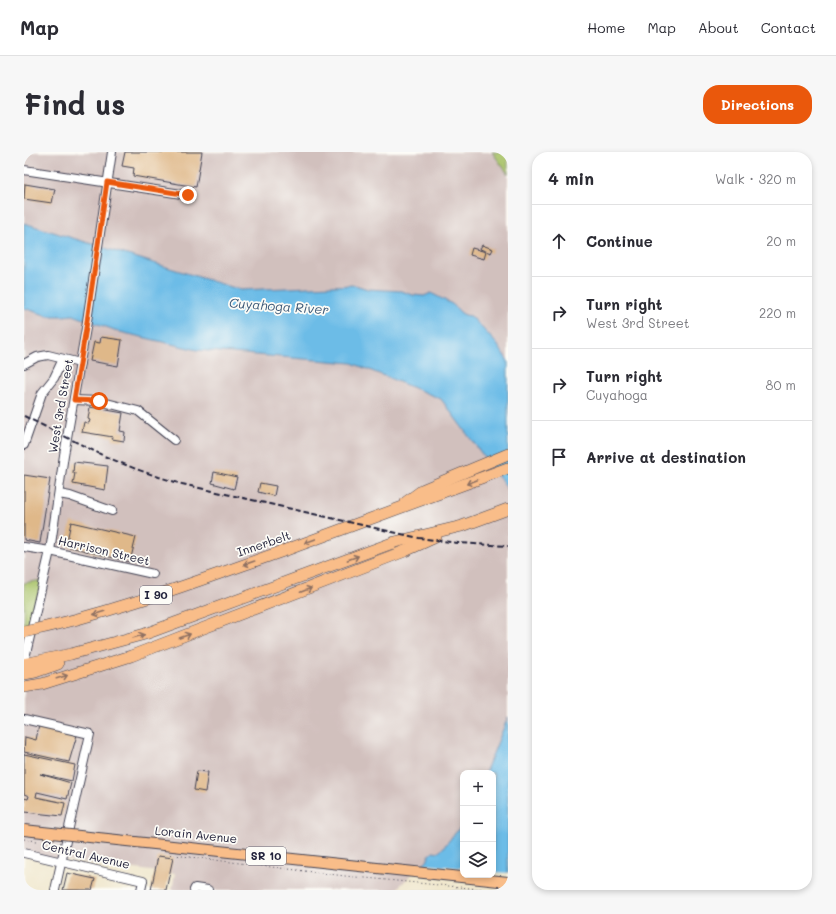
<!DOCTYPE html>
<html lang="en">
<head>
<meta charset="utf-8">
<style>
  :root { --surface:#fff; --page:#f7f7f7; --text:#2b2b33; --muted:#7c7c81; --line:#e1e1e2; --accent:#ea580c }
  body { margin:0; font-family:Mali,sans-serif; background:var(--page); color:var(--text) }
  .controls { position:absolute; right:12px; bottom:12px; display:grid; overflow:hidden; border-radius:8px; box-shadow:0 2px 6px #0003 }
  .controls button { width:36px; height:36px; display:grid; place-items:center; padding:0; border:0; border-bottom:1px solid var(--line); background:var(--surface); color:var(--text); font:20px sans-serif }
  .stop { position:absolute; width:12px; height:12px; margin:-9px; border:3px solid #ea580c; border-radius:50%; background:#fff }
  .stop.end { background:#ea580c; border-color:#fff; box-shadow:0 1px 4px #0008 }
  .list { margin:0; padding:0; list-style:none }
  h2 { display:flex; justify-content:space-between; align-items:center; height:52px; margin:0; padding:0 16px; font-size:17px }
  h2 small { font-size:13px; font-weight:400; color:var(--muted) }
  .list li { display:grid; grid-template-columns:26px 1fr auto; gap:12px; align-items:center; box-sizing:border-box; height:72px; padding:0 16px; border-top:1px solid var(--line) }
  .list b { display:block; font-size:15px; white-space:nowrap }
  .list p { margin:0; font-size:13px; white-space:nowrap; color:var(--muted) }
  .list em { font-size:13px; font-style:normal; color:var(--muted) }
  .icon { flex:none; width:22px; height:22px; fill:none; stroke:currentColor; stroke-width:2; stroke-linecap:round; stroke-linejoin:round }
  .map { position:relative; flex:none; width:484px; height:738px; overflow:hidden; border-radius:16px }
  header { display:flex; align-items:center; gap:24px; box-sizing:border-box; height:56px; padding:0 20px; background:var(--surface); border-bottom:1px solid var(--line) }
  header strong { font-size:19px }
  nav { display:flex; gap:22px; margin-inline-start:auto; font-size:14px }
  .intro { display:flex; align-items:center; justify-content:space-between; box-sizing:border-box; height:96px; padding:0 24px }
  h1 { margin:0; font-size:28px }
  .button { padding:10px 18px; border-radius:16px; background:var(--accent); color:#fff; font-size:14px; font-weight:700 }
  main { display:flex; gap:24px; padding:0 24px }
  aside { flex:1; background:var(--surface); border-radius:16px; box-shadow:0 2px 6px #0003 }
  .map>svg:first-child { display:block }
</style>
</head>
<body>
<header>
<strong>Map</strong>
<nav><a>Home</a><a>Map</a><a>About</a><a>Contact</a></nav>
</header>
<div class="intro"><h1>Find us</h1><a class="button">Directions</a></div>
<main>
<div class="map">
<svg width="484" height="738" viewBox="0 0 484 738">
  <rect width="100%" height="100%" fill="#fdfcf7"/>
  <filter id="ink" filterUnits="userSpaceOnUse"><feTurbulence type="fractalNoise" baseFrequency=".025" numOctaves="2"/><feDisplacementMap in="SourceGraphic" scale="8" xChannelSelector="R" yChannelSelector="G"/><feConvolveMatrix kernelMatrix="1 2 1 2 8 2 1 2 1" color-interpolation-filters="sRGB"/></filter>
  <filter id="wash" filterUnits="userSpaceOnUse"><feTurbulence type="fractalNoise" baseFrequency=".012" numOctaves="4" result="noise"/><feDisplacementMap in="SourceGraphic" scale="16" xChannelSelector="R" yChannelSelector="G"/><feGaussianBlur stdDeviation="0.9" result="paint"/><feColorMatrix in="noise" values="0 0 0 0 0 0 0 0 0 0 0 0 0 0 0 0 0 1.4 0 .05"/><feComposite in="paint" operator="in"/></filter>
  <g filter="url(#wash)">
    <rect width="100%" height="100%" fill="#f0e7cd"/>
    <!-- industrial -->
    <g fill="#d1c0bd">
      <path d="M0,0H468L484,22V209L473,192L441,163L435,160L429,153L407,141L400,145L389,143L377,139L344,137L331,133L217,138L0,71Z"/>
      <path d="M0,156L25,164H39L49,163L96,180L173,198L328,211L417,247L481,333L484,339V565L461,621H439V672L418,697L415,700L406,702L404,707L374,738H148L151,722L0,703V510L19,428L0,431Z"/>
    </g>
    <!-- green -->
    <g fill="#a9c369" stroke="#667252">
      <path d="M468,0H481L484,5V22Z"/>
      <path d="M19,428L0,510V431Z"/>
    </g>
    <!-- water -->
    <g fill="#6cbce7" stroke="#476f91">
      <path d="M0,71L217,138L331,133L344,137L377,139L389,143L400,144L407,141C414,145 421,148 428,152C436,158 435,163 447,164L473,192L484,209V339L481,333L417,247L328,211L173,198L96,180L49,163L39,164H24L0,156Z"/>
      <path d="M484,565V720L469,738H374L404,707L406,702L409,699L415,700L418,697L439,672V723H469V621H461Z"/>
    </g>
    <!-- pier -->
    <path fill="#f0e7cd" d="M397,712L439,716V723H469V720L484,721V723L472,738H372Z"/>
    <g id="blocks">
      <!-- building -->
      <g fill="#dfb889">
        <path d="M101,0H178L172,35L109,24L110,16L98,14Z"/>
        <path d="M1,32L31,37L28,51L0,47Z"/>
        <path d="M458,93L469,97L467,101L456,97Z"/>
        <path d="M448,96L462,100L460,107L446,103Z"/>
        <path d="M77,185L98,188L94,214L66,209L70,190L76,191Z"/>
        <path d="M66,255L99,261L96,279L101,280L100,289L88,287L89,285L58,280L60,270L65,271L66,268L64,267Z"/>
        <path d="M50,310L84,314L81,338L49,332L51,321H49Z"/>
        <path d="M190,320L213,325L210,337L188,331Z"/>
        <path d="M0,323L26,327L16,391L0,388Z"/>
        <path d="M236,331L252,334L250,344L234,340Z"/>
        <path d="M47,370L112,385L106,410L42,394Z"/>
        <path d="M15,573L53,583L45,610L0,600L1,585L12,588Z"/>
        <path d="M0,602L51,613L48,629L16,622L47,631L43,647L13,640L12,645L41,651L38,664L1,660L0,659V646L4,647L5,644L0,642Z"/>
        <path d="M173,619L184,620L181,640L170,638Z"/>
        <path d="M134,704L149,706L142,738H127Z"/>
        <path d="M43,721L71,727L68,738H39Z"/>
      </g>
    </g>
  </g>
  <g filter="url(#ink)">
    <use href="#blocks" fill-opacity="0" stroke="#414051" stroke-width="1"/>
    <g fill="none" stroke-linecap="round" stroke-linejoin="round">
      <!-- minor casing -->
      <g stroke="#414051" stroke-width="10">
        <g id="minor">
          <path d="M0,18L164,43"/>
          <path d="M0,212L13,205L24,203L56,211"/>
          <path d="M50,248L75,249L114,259L150,288"/>
          <path d="M0,293L18,241L30,226L39,207"/>
          <path d="M35,342L46,344L88,359"/>
          <path d="M0,395L26,399L129,422"/>
          <path d="M0,510L26,399L40,303L62,176L88,0"/>
          <path d="M0,567L66,582L31,738"/>
          <path d="M0,701L119,729L117,738"/>
          <path d="M170,738L171,736L184,738"/>
        </g>
      </g>
      <!-- highway casing -->
      <g stroke="#414051" stroke-width="12">
        <g id="highway">
          <path d="M382,350L400,337L484,302"/>
          <path d="M262,398L484,316"/>
          <path d="M0,512L47,502L121,482L371,390L438,374L484,357"/>
          <path d="M0,522L11,520L34,512"/>
          <path d="M0,535L18,532L107,504L381,399L412,385"/>
        </g>
      </g>
      <!-- path -->
      <path stroke="#414051" stroke-width="1" stroke-dasharray="1 3" stroke-linecap="butt" d="M42,218L45,224"/>
      <!-- minor -->
      <use href="#minor" stroke="#fff" stroke-width="8"/>
      <!-- highway -->
      <use href="#highway" stroke="#f9bd89" stroke-width="11"/>
      <!-- rail -->
      <path stroke="#22223b" stroke-width="2" stroke-dasharray="6 3" stroke-linecap="butt" d="M0,264L80,304L112,317L135,325L158,332L395,386L434,391L484,394"/>
      <!-- major-bridge casing -->
      <g stroke="#414051" stroke-width="12" stroke-linecap="butt">
        <path id="major-bridge" d="M0,678L484,730"/>
      </g>
      <!-- highway-bridge casing -->
      <g stroke="#414051" stroke-width="12" stroke-linecap="butt">
        <path id="highway-bridge" d="M0,480C90,461 176,428 262,398"/>
      </g>
      <!-- path-bridge -->
      <g stroke="#414051" stroke-width="1" stroke-dasharray="1 3" stroke-linecap="butt">
        <path d="M0,687L13,689"/>
        <path d="M142,702L321,724L466,738"/>
      </g>
      <!-- major-bridge -->
      <use href="#major-bridge" stroke="#f9bd89" stroke-width="10"/>
      <!-- highway-bridge -->
      <use href="#highway-bridge" stroke="#f9bd89" stroke-width="11"/>
    </g>
    <!-- one-way arrows -->
    <defs><path id="oneway-shaft" d="M-6 0H5M1.5-3L5.5 0L1.5 3" fill="none" stroke-width="1.6" stroke-linecap="round" stroke-linejoin="round"/></defs>
    <g stroke="#8e7062">
      <use href="#oneway-shaft" transform="translate(448 330) rotate(159)"/>
      <use href="#oneway-shaft" transform="translate(286 389) rotate(160)"/>
      <use href="#oneway-shaft" transform="translate(329 406) rotate(-20)"/>
      <use href="#oneway-shaft" transform="translate(225 411) rotate(161)"/>
      <use href="#oneway-shaft" transform="translate(282 438) rotate(-21)"/>
      <use href="#oneway-shaft" transform="translate(75 461) rotate(163)"/>
      <use href="#oneway-shaft" transform="translate(115 484) rotate(-16)"/>
      <use href="#oneway-shaft" transform="translate(161 484) rotate(-20)"/>
      <use href="#oneway-shaft" transform="translate(38 525) rotate(-17)"/>
    </g>
  </g>
  <g fill="none" stroke-linecap="round" stroke-linejoin="round" filter="url(#ink)">
    <!-- route -->
    <path stroke="#ea580c" stroke-width="5" d="M75,249L50,248L62,176L83,30L164,43"/>
  </g>
  <g text-anchor="middle" stroke-width="3.5" stroke-linejoin="round" paint-order="stroke">
    <!-- shield labels -->
    <g fill="#fdfcf7" stroke="#646373" stroke-width="1">
      <rect x="116" y="434" width="32" height="18" rx="3"/>
      <rect x="222" y="695" width="40" height="18" rx="3"/>
    </g>
    <g font-size="11" font-weight="bold" fill="#22223b">
      <text x="132" y="447">I 90</text>
      <text x="242" y="708">SR 10</text>
    </g>
    <!-- street labels -->
    <g font-size="12" fill="#22223b" stroke="#fdfcf7">
      <text transform="translate(37 254) rotate(-80)" y="4">West 3rd Street</text>
      <text transform="translate(240 392) rotate(-19)" y="4">Innerbelt</text>
      <text transform="translate(80 399) rotate(13)" y="4">Harrison Street</text>
      <text transform="translate(172 683) rotate(6)" y="4">Lorain Avenue</text>
      <text transform="translate(62 703) rotate(13)" y="4">Central Avenue</text>
    </g>
    <!-- water labels -->
    <g font-size="13" font-style="italic" fill="#3c5877" stroke="#fdfcf7">
      <text transform="translate(255 154) rotate(4)" y="5">Cuyahoga River</text>
    </g>
  </g>
</svg>
<div class="controls">
<button>+</button>
<button>−</button>
<button><svg class="icon" aria-label="layers" viewBox="0 0 24 24"><path d="M12 4l9 5-9 5-9-5zM3 14l9 5 9-5"/></svg></button>
</div>
<div class="stop" style="left:75px;top:249px"></div>
<div class="stop end" style="left:164px;top:43px"></div>
</div>
<aside>
<h2>4 min<small>Walk · 320 m</small></h2>
<ul class="list">
<li><svg class="icon" aria-label="ahead" viewBox="0 0 24 24"><path d="M12 20V5M6 11l6-6 6 6"/></svg><div><b>Continue</b></div><em>20 m</em></li>
<li><svg class="icon" aria-label="right" viewBox="0 0 24 24"><path d="M7 20v-9h11M14 6l5 5-5 5"/></svg><div><b>Turn right</b><p>West 3rd Street</p></div><em>220 m</em></li>
<li><svg class="icon" aria-label="right" viewBox="0 0 24 24"><path d="M7 20v-9h11M14 6l5 5-5 5"/></svg><div><b>Turn right</b><p>Cuyahoga</p></div><em>80 m</em></li>
<li><svg class="icon" aria-label="arrive" viewBox="0 0 24 24"><path d="M6 21V4h12l-3 4 3 4H6"/></svg><div><b>Arrive at destination</b></div></li>
</ul>
</aside>
</main>
</body>
</html>
